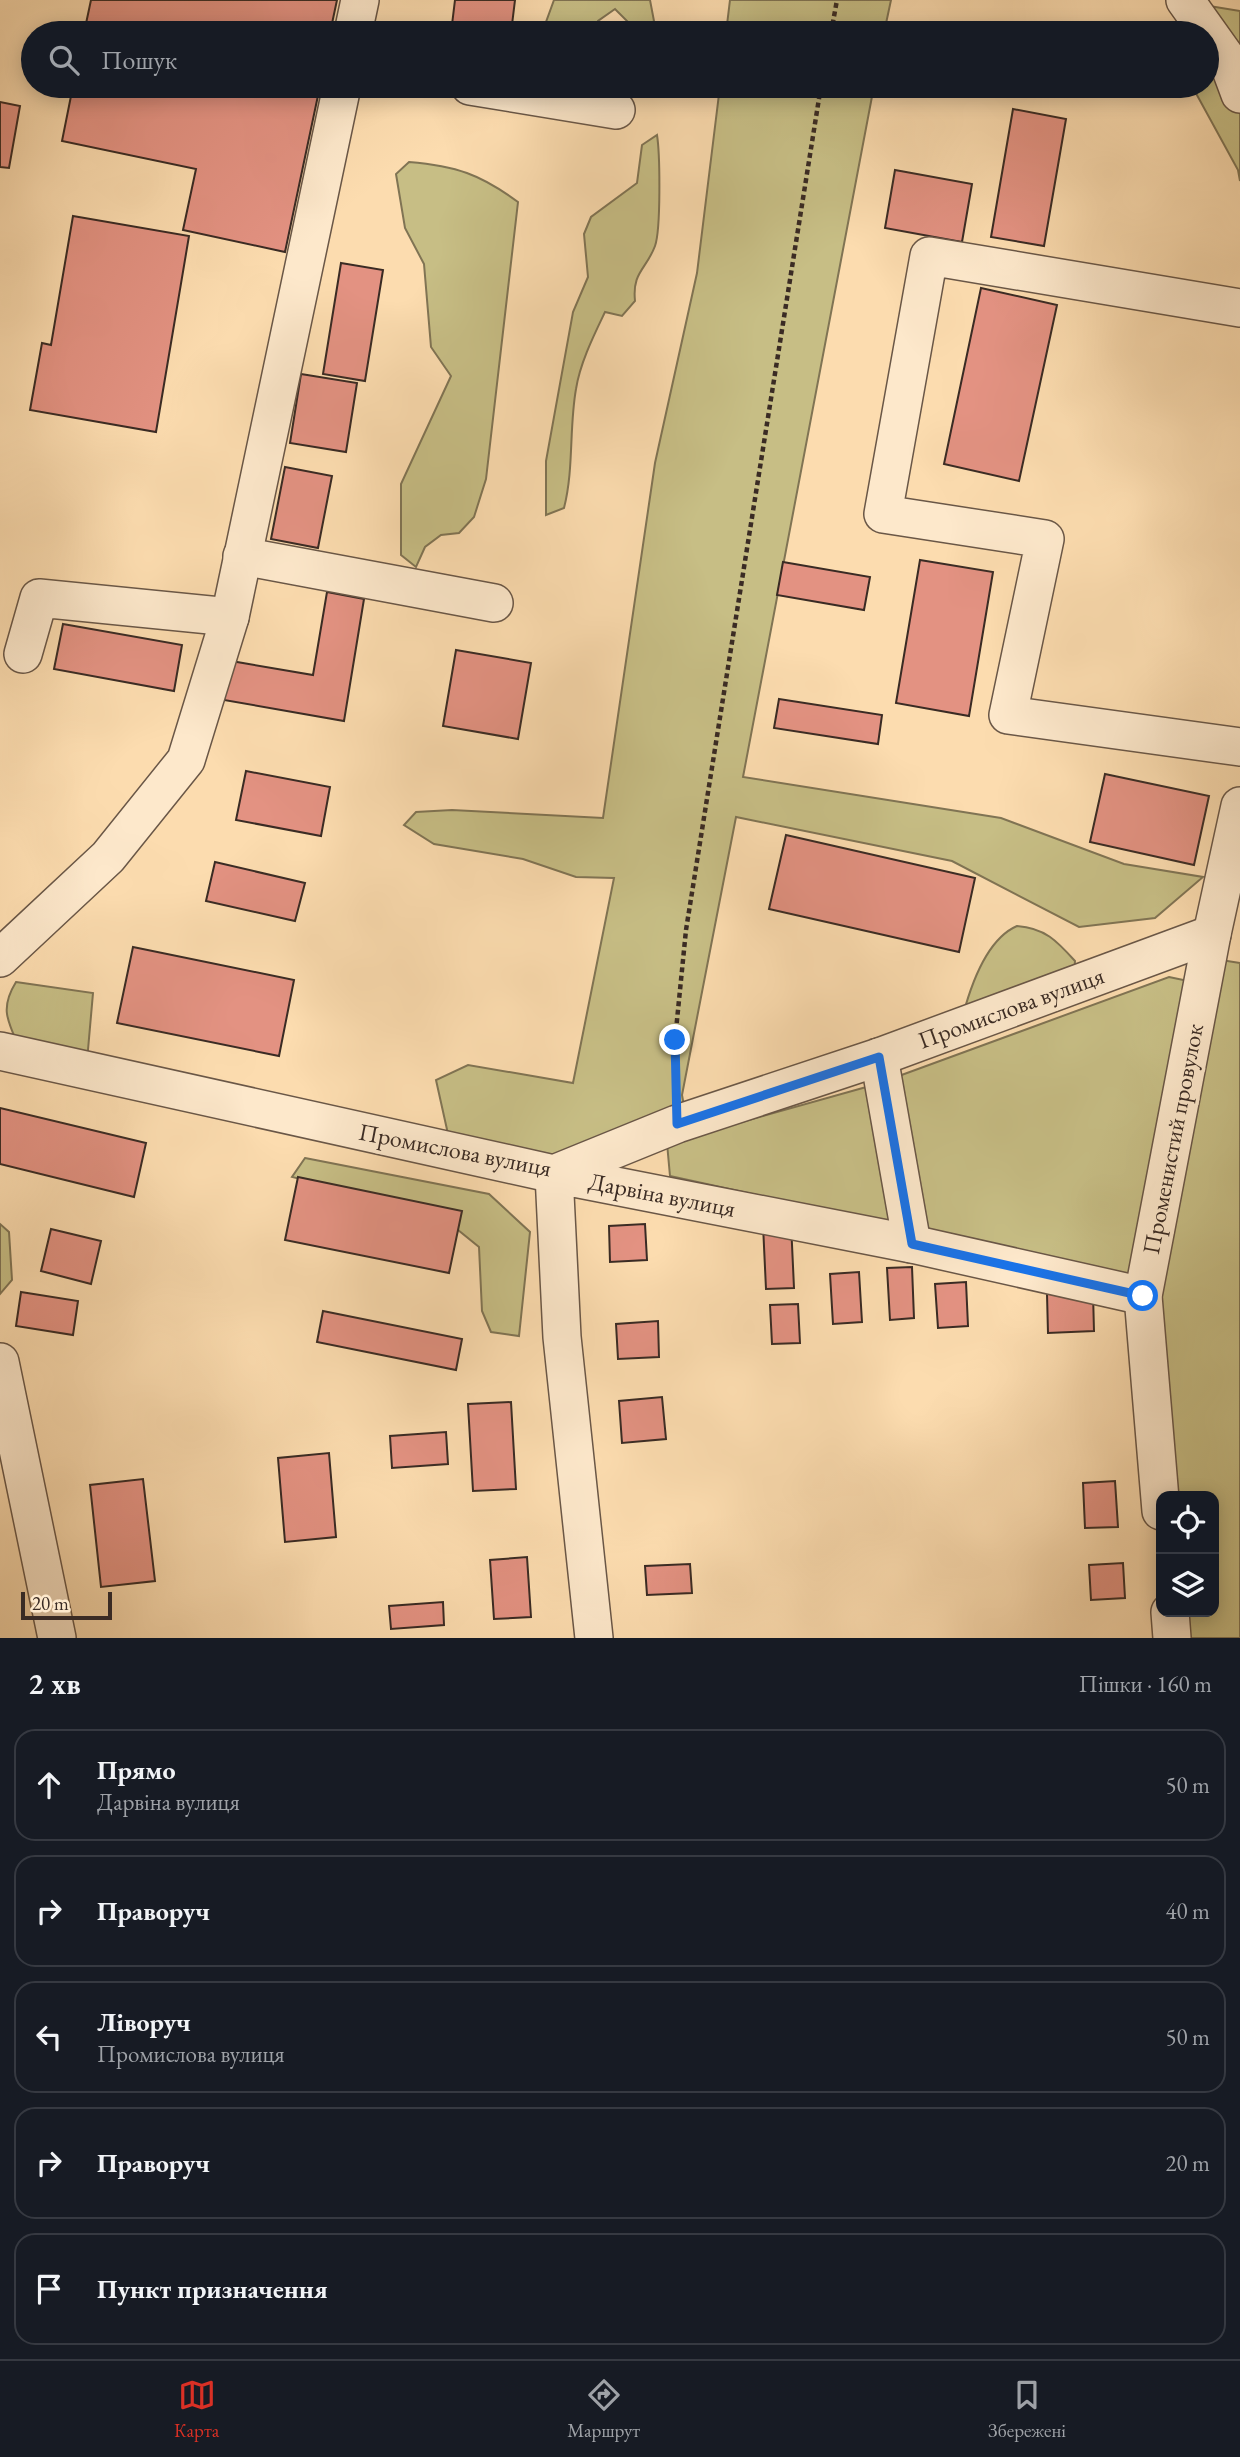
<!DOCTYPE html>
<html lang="uk">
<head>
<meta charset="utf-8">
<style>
  :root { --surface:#171b24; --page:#242831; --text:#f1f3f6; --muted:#9ea1a6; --line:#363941; --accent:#d93025 }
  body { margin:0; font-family:"EB Garamond",serif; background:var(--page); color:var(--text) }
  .controls { position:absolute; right:21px; bottom:21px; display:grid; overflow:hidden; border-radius:14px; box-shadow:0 4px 18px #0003 }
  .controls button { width:63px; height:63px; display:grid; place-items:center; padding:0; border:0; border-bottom:2px solid var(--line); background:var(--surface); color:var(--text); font:35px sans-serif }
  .scale { position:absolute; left:21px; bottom:18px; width:91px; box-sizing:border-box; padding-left:7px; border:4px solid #3a2b24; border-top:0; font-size:19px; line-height:24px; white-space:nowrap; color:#3a2b24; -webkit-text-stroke:5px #fde8cb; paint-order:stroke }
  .stop { position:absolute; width:21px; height:21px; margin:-16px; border:5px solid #1a73e8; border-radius:50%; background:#fff }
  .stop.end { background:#1a73e8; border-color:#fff; box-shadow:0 2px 7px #0008 }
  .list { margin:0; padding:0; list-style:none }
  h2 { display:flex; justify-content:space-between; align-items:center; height:91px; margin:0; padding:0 28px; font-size:30px }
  h2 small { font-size:23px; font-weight:400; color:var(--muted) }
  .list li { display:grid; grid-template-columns:46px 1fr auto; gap:21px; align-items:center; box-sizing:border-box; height:112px; margin:0 14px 14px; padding:0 14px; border:2px solid var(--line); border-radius:21px }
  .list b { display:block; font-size:26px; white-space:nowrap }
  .list p { margin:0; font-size:23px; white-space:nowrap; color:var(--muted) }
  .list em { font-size:23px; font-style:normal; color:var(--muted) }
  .icon { flex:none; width:38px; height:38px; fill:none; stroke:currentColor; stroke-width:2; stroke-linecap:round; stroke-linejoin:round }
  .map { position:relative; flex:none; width:1240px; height:1638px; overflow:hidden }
  .search { position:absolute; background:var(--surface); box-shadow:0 4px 18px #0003; left:21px; right:21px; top:21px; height:77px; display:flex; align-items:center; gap:18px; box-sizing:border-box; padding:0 24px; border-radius:38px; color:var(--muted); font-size:26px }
  .sheet { height:721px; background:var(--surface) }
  nav { display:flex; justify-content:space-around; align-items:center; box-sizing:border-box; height:98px; border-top:2px solid var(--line); background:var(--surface); font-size:19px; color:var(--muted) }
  nav a { display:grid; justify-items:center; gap:4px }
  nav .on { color:var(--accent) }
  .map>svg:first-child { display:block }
</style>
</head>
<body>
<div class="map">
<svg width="1240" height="1638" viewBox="0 0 1240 1638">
  <rect width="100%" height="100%" fill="#fcdcaf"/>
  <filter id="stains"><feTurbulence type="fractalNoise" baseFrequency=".00286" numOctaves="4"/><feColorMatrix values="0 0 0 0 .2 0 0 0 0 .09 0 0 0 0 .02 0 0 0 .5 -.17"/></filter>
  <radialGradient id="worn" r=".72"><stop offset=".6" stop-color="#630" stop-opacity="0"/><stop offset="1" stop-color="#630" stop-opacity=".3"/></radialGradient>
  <!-- green -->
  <g fill="#c7be85" stroke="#807454" stroke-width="2">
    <path d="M554,0H650L654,21L639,33L615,9L598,21L594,33H542Z"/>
    <path d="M730,0H891L884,33H726Z"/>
    <path d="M1191,3L1240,11V181L1238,170L1192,86H1207V33H1178L1176,12Z"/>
    <path d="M720,86H874L743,777L1001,818L1124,864L1203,877L1155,918L1079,927L952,861L736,817L682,1095L684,1106L554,1174L448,1134L436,1080L468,1065L573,1083L614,878L576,877L523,859L434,844L404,825L416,812L452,810L603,818L655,463L697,273Z"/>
    <path d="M657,135C660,154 661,229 655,246C646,270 632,272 635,301L622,316L605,312C594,335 580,363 576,389C569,428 574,469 564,508L546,515V461L573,312L588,277L584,234L591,217L637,183L642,145Z"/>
    <path d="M409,162C456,166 480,174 518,202L486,479L474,517L459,533L441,535L425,547L416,567L401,555V484L451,376L431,347L424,264L405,228L396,174Z"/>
    <path d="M1017,926C1045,928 1057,941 1075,961L1074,973L963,1015C971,985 987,939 1017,926Z"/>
    <path d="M1221,960L1240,963V1638H1184L1182,1612H1214V1496H1170L1151,1297Z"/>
    <path d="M1169,977L1193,982L1129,1276L670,1176L667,1143L877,1084Z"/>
    <path d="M16,982L93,993L87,1061L19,1047C7,1020 0,1008 16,982Z"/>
    <path d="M305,1158L489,1194L530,1232L519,1336L491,1332L482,1311L479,1247L437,1213L292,1177Z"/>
    <path d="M0,1224L9,1232L12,1280L0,1294Z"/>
  </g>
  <!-- building -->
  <g fill="#e39282" stroke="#3a2b24" stroke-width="2">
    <path d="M91,0H337L330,33H84Z"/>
    <path d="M455,0H515L511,33H451Z"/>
    <path d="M73,86H320L285,252L183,230L196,169L62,141Z"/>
    <path d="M0,102L20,106L9,168L0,167Z"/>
    <path d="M1013,109L1066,119L1044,246L991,237Z"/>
    <path d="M895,170L972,184L962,242L885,228Z"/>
    <path d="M73,216L189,236L156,432L30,410L42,343L51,345Z"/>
    <path d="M341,263L383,270L365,381L323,374Z"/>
    <path d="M981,288L1057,305L1019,481L944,464Z"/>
    <path d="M301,374L357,383L346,452L290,443Z"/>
    <path d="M285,467L332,476L318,548L271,539Z"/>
    <path d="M920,560L993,572L969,716L896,703Z"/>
    <path d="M783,562L870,577L864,610L777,595Z"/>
    <path d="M327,592L364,599L344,721L224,700L231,661L313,675Z"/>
    <path d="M63,624L182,645L174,691L54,669Z"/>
    <path d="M456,650L531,663L518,739L443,726Z"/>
    <path d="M779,699L882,715L878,744L774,728Z"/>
    <path d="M246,771L330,787L321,836L236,820Z"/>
    <path d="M1105,774L1209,796L1194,865L1090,842Z"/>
    <path d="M786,835L975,878L959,952L769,909Z"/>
    <path d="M215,862L305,883L295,921L206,901Z"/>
    <path d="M133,947L294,980L279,1056L117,1023Z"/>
    <path d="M0,1108L146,1143L134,1197L0,1164Z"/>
    <path d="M298,1177L462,1211L449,1273L285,1240Z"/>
    <path d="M791,1223L794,1288L766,1289L763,1225Z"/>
    <path d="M645,1224L647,1260L610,1262L609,1226Z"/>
    <path d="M51,1229L101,1241L91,1284L41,1271Z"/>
    <path d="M912,1267L914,1318L890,1320L887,1268Z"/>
    <path d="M859,1272L862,1322L833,1324L830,1274Z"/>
    <path d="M966,1282L968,1326L938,1328L935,1284Z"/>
    <path d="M21,1292L78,1301L73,1335L16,1326Z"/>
    <path d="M1093,1293L1094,1331L1048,1333L1047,1294Z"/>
    <path d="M798,1304L800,1343L772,1344L770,1305Z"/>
    <path d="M323,1311L462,1339L456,1370L317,1342Z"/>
    <path d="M658,1321L659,1357L618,1359L616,1324Z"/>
    <path d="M662,1397L666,1439L622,1443L619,1401Z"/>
    <path d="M511,1402L516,1489L473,1491L468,1404Z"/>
    <path d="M446,1432L448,1464L392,1468L390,1436Z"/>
    <path d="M329,1453L336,1537L285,1542L278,1458Z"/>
    <path d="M143,1479L155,1581L101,1587L90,1485Z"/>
    <path d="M1115,1481L1118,1527L1085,1528L1083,1483Z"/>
    <path d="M527,1557L531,1617L494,1619L490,1560Z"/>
    <path d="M1123,1563L1125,1598L1091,1600L1089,1565Z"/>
    <path d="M690,1564L692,1593L647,1595L645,1566Z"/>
    <path d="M443,1602L444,1625L391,1629L389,1606Z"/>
  </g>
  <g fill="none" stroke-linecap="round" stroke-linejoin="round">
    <!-- minor casing -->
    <g stroke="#6a5747" stroke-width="40">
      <g id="minor">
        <path d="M1185,0L1227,59L1240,94"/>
        <path d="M353,33L360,0"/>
        <path d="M470,86L616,110"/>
        <path d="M1240,308L929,256L883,514L1045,539L1008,715L1240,747"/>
        <path d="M242,556L494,603"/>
        <path d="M23,654L39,598L230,617"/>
        <path d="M0,958L108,857L186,760L230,617L342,86"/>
        <path d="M0,1051L554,1174L677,1124L879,1057L1212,934"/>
        <path d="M879,1057L912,1244"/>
        <path d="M0,1362L57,1638"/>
        <path d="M1161,1511L1143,1296L1212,934L1240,806"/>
        <path d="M1170,1612L1172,1638"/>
        <path d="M594,1638L562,1337L554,1174L912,1244L1143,1296"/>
      </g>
    </g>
    <!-- path -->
    <g stroke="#3a2b24" stroke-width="4.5" stroke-dasharray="5 3.5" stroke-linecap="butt">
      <path d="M831,33L837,0"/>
      <path d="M676,1091L675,1040L686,930L821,86"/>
    </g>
    <!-- minor -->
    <use href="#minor" stroke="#fde8cb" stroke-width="37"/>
  </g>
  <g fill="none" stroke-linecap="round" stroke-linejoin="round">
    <!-- route -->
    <path stroke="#1a73e8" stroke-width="9" d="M675,1040L677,1124L879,1057L912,1244L1143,1296"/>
  </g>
  <g text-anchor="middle" stroke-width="7" stroke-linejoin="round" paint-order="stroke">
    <!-- street labels -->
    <g font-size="24" fill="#3a2b24" stroke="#fde8cb">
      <text transform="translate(1011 1008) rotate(-20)" y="8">Промислова вулиця</text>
      <text transform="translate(1173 1139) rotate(-79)" y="8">Променистий провулок</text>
      <text transform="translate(455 1150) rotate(11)" y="8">Промислова вулиця</text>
      <text transform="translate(662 1195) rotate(11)" y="8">Дарвіна вулиця</text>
    </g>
  </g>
  <rect width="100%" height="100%" filter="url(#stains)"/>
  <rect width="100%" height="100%" fill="url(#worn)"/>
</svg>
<div class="controls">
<button><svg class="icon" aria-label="locate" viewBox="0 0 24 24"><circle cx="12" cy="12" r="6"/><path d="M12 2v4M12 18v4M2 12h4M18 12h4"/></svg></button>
<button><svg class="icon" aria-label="layers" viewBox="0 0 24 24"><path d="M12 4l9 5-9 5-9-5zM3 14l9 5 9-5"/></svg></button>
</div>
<div class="scale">20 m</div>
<div class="stop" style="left:1143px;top:1296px"></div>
<div class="stop end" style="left:675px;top:1040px"></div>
<div class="search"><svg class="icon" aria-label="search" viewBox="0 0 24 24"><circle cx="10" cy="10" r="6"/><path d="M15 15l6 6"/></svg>Пошук</div>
</div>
<section class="sheet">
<h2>2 хв<small>Пішки · 160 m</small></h2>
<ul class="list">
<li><svg class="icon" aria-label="ahead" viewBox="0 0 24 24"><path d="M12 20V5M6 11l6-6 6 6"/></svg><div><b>Прямо</b><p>Дарвіна вулиця</p></div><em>50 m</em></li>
<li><svg class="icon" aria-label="right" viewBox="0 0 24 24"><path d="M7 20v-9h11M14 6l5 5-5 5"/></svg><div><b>Праворуч</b></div><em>40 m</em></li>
<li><svg class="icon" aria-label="left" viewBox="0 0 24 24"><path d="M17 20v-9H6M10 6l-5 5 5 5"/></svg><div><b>Ліворуч</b><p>Промислова вулиця</p></div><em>50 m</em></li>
<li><svg class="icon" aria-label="right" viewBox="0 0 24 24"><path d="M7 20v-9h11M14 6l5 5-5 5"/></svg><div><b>Праворуч</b></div><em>20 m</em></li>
<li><svg class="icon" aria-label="arrive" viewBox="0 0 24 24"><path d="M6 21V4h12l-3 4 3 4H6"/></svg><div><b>Пункт призначення</b></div></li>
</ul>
</section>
<nav>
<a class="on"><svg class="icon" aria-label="map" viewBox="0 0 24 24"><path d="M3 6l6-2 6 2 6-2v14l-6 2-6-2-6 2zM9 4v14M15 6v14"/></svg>Карта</a>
<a><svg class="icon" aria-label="directions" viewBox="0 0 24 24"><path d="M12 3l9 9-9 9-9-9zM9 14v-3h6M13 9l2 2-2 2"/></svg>Маршрут</a>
<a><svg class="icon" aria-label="saved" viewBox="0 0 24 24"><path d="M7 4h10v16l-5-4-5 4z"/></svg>Збережені</a>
</nav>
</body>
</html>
